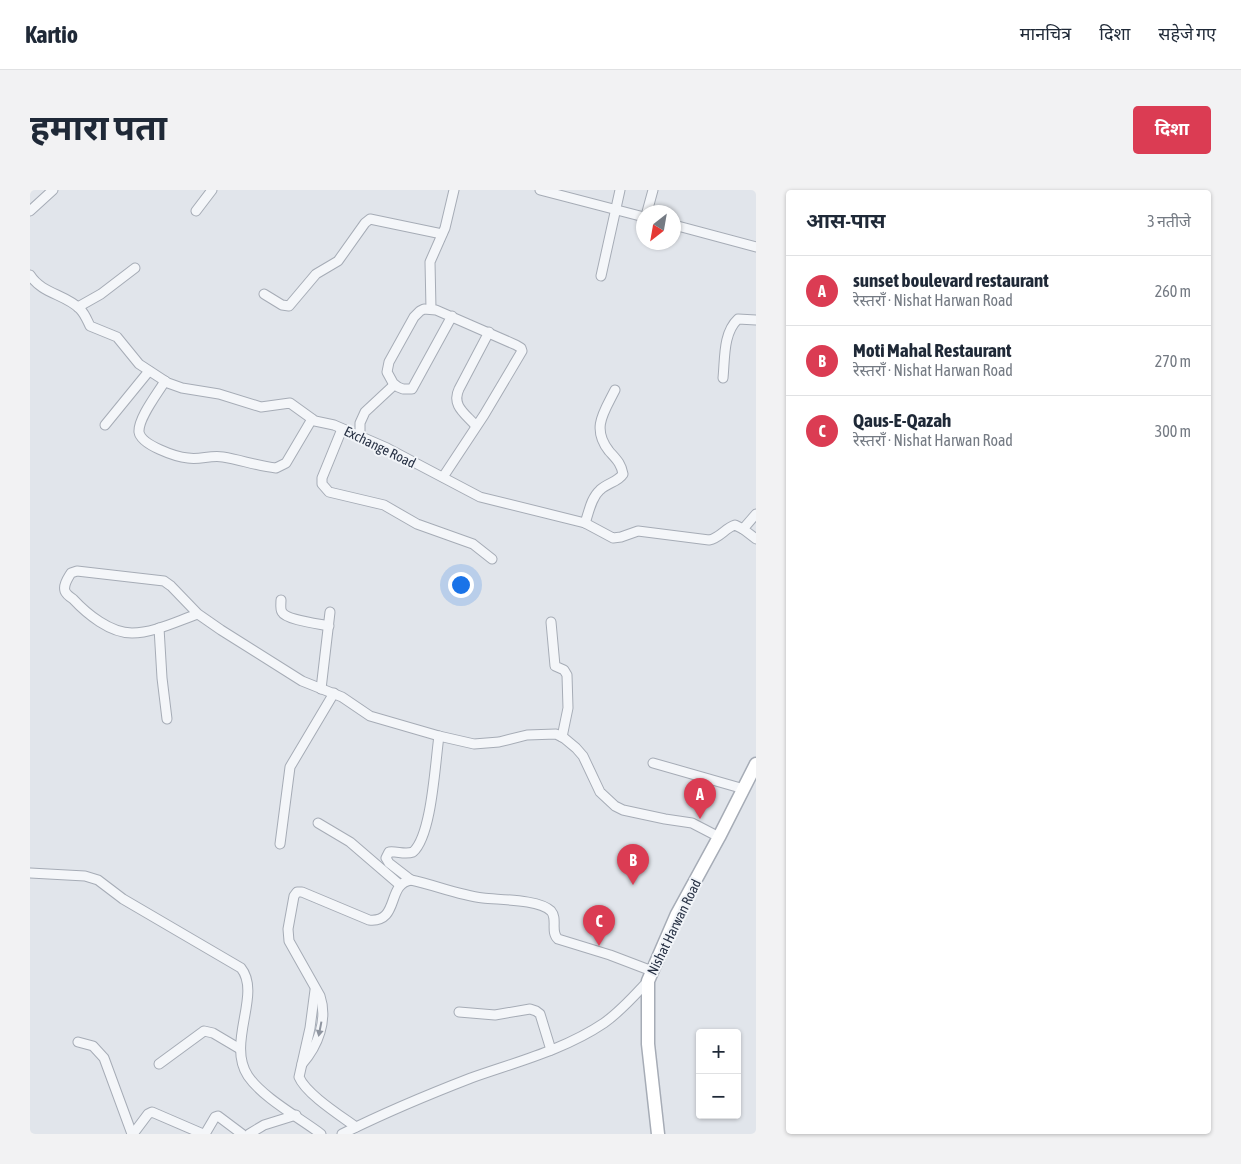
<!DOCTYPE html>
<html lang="hi">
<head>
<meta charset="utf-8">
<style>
  :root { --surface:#fff; --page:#f2f2f3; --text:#1f2937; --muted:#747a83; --line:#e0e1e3; --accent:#db3c53 }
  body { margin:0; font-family:"Asap Condensed","Noto Sans Devanagari",sans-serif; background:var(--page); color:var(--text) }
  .controls { position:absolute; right:15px; bottom:15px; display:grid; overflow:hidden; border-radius:5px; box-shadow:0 1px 4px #0004 }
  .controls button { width:45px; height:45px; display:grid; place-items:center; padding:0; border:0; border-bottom:1px solid var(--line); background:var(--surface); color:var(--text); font:25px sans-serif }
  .compass { position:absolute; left:606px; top:15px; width:45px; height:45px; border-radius:50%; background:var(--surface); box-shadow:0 1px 4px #0004; rotate:211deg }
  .you { position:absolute; left:430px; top:394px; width:18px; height:18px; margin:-12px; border:4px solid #fff; border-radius:50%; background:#1a73e8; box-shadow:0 0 0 8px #1a73e833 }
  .badge { display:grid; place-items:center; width:32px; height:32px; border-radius:50%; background:var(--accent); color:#fff; font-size:16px; font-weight:700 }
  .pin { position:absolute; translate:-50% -41px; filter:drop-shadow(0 1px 2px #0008) }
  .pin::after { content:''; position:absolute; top:26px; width:18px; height:15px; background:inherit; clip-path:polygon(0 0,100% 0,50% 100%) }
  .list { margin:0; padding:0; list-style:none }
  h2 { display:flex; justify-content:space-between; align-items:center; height:65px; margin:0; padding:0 20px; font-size:21px }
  h2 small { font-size:16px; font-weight:400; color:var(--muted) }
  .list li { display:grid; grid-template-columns:32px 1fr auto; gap:15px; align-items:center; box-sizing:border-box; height:70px; padding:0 20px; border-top:1px solid var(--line) }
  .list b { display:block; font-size:19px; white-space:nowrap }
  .list p { margin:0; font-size:16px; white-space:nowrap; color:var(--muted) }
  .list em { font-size:16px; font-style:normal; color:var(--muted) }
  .map { position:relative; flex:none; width:726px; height:944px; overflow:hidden; border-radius:5px }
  header { display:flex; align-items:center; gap:30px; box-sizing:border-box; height:70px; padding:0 25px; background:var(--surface); border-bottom:1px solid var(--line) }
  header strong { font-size:24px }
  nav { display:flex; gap:28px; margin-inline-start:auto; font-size:18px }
  .intro { display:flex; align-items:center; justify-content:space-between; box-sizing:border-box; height:120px; padding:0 30px }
  h1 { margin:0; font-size:35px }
  .button { padding:12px 22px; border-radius:5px; background:var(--accent); color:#fff; font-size:18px; font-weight:700 }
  main { display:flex; gap:30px; padding:0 30px }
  aside { flex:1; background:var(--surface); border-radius:5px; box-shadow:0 1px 4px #0004 }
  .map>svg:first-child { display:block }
</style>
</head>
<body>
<header>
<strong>Kartio</strong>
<nav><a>मानचित्र</a><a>दिशा</a><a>सहेजे गए</a></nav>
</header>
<div class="intro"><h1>हमारा पता</h1><a class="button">दिशा</a></div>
<main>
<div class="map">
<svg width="726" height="944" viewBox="0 0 726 944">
  <rect width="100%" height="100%" fill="#e1e5eb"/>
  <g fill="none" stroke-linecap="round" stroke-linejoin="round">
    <!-- street casing -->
    <g stroke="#a6acb6" stroke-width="11">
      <g id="street">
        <path d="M510,0L614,27"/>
        <path d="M0,21L23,0"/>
        <path d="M166,21L182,0"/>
        <path d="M617,22L623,0"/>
        <path d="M644,35L726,57"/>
        <path d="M0,85C12,104 35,104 50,119C55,124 57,130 60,136L87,147L109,174L138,193L152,198L189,204L231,217L260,213L285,231L304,235L357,258L450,307L555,333L583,348L591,347L608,341L679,350C690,348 695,338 705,335L713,339L726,349"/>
        <path d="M571,86L590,0"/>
        <path d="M234,104L252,115L259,116L286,84L308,71L335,33L340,29L412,44"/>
        <path d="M48,117L71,104L105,78"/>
        <path d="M401,119L400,72L415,38L424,0"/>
        <path d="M693,188C695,168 693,143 708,129L726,130"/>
        <path d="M135,191C128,203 108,228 109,242C111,255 146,267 158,268C170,270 180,265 193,267C211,270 228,276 246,278L256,273L282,229"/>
        <path d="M75,235L119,181"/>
        <path d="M446,236C436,224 421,216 429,199L459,142"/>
        <path d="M312,239L292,288V294L299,302L354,315L387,334L443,354L462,369"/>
        <path d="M330,246V233L335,222L364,195"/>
        <path d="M413,287L454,225L492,161L491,158L486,155L406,120L394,119L390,121L384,127L359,172L357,182L363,193L368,197L373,199H382L422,126"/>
        <path d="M555,333C559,322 561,308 570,300C577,293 588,292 593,284C591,273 586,269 579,261C561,238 574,222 585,200"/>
        <path d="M713,339L726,324"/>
        <path d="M251,410C251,413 250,419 252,422C256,430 290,434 299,436"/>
        <path d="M168,424C147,431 124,443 102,443C80,443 57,424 43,409C40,407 36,404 35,401C33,395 38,388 41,383L47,381L134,391L141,396L168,424L191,440L272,491L312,507L340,526L409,546L444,554L469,552L497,545L526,544L534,548L546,558L553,566L570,602L585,616L593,620L635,629L662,633L689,647"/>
        <path d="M521,432L525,476L534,480L537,485L538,518L532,547"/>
        <path d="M129,438L132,488L137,529"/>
        <path d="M291,499L300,422"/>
        <path d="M623,573L714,599"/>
        <path d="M288,633L320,652L370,695"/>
        <path d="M250,654L260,577L304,503"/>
        <path d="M0,683L55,686L68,690L93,709L211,778C232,804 196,853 218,886C233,908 270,928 291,944"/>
        <path d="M381,690L359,673L356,668L359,662C367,661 375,665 383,662C402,645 405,573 409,546"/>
        <path d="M285,800L280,838L269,887C276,904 311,926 326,937"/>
        <path d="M429,822L465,825L500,819L506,821L510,824L521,860"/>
        <path d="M48,852L63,856L74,868L102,944"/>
        <path d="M129,874L174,841L183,843L210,859"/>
        <path d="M272,874C288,856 298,830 290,806L259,751L258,739L264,706L267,702H272L339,730C370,733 356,694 381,690C405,695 428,705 453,708C468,710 509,709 521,721C528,729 520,742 528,749L580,765L622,781"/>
        <path d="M103,944L118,924L122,922L173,944"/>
        <path d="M175,944L185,927L188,926L212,944"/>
        <path d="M219,944L234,935L266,925"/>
        <path d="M312,944C354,923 397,905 441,888C486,872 534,860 574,833C591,821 604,806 618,791"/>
      </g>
    </g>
    <!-- secondary casing -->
    <g stroke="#a6acb6" stroke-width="15">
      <path id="secondary" d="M628,944L618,854V791L647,724L689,647L726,574"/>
    </g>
    <!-- street -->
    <use href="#street" stroke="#f4f6f9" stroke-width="9"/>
    <!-- secondary -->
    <use href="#secondary" stroke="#fff" stroke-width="12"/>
  </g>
  <!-- one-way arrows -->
  <defs><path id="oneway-solid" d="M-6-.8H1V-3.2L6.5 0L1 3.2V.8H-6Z" transform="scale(1.25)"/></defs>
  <use fill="#8e949f" href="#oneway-solid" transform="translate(290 839) rotate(101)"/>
  <g text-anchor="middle" stroke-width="4" stroke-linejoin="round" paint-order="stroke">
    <!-- street labels -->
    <g font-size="14" fill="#283245" stroke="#f1f4f8">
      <text transform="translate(350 257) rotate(26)" y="5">Exchange Road</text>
      <text transform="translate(644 737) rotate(-64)" y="5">Nishat Harwan Road</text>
    </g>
  </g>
</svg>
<div class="controls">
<button>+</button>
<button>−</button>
</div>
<svg class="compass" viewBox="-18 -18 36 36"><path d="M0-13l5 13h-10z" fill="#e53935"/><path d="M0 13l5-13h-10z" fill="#747a83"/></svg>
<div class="you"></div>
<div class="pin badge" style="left:670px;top:629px">A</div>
<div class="pin badge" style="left:603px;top:695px">B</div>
<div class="pin badge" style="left:569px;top:756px">C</div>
</div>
<aside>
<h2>आस-पास<small>3 नतीजे</small></h2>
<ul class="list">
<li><span class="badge">A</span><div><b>sunset boulevard restaurant</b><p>रेस्तराँ · Nishat Harwan Road</p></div><em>260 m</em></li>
<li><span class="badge">B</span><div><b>Moti Mahal Restaurant</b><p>रेस्तराँ · Nishat Harwan Road</p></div><em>270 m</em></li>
<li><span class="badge">C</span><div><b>Qaus-E-Qazah</b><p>रेस्तराँ · Nishat Harwan Road</p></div><em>300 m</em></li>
</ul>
</aside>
</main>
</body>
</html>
